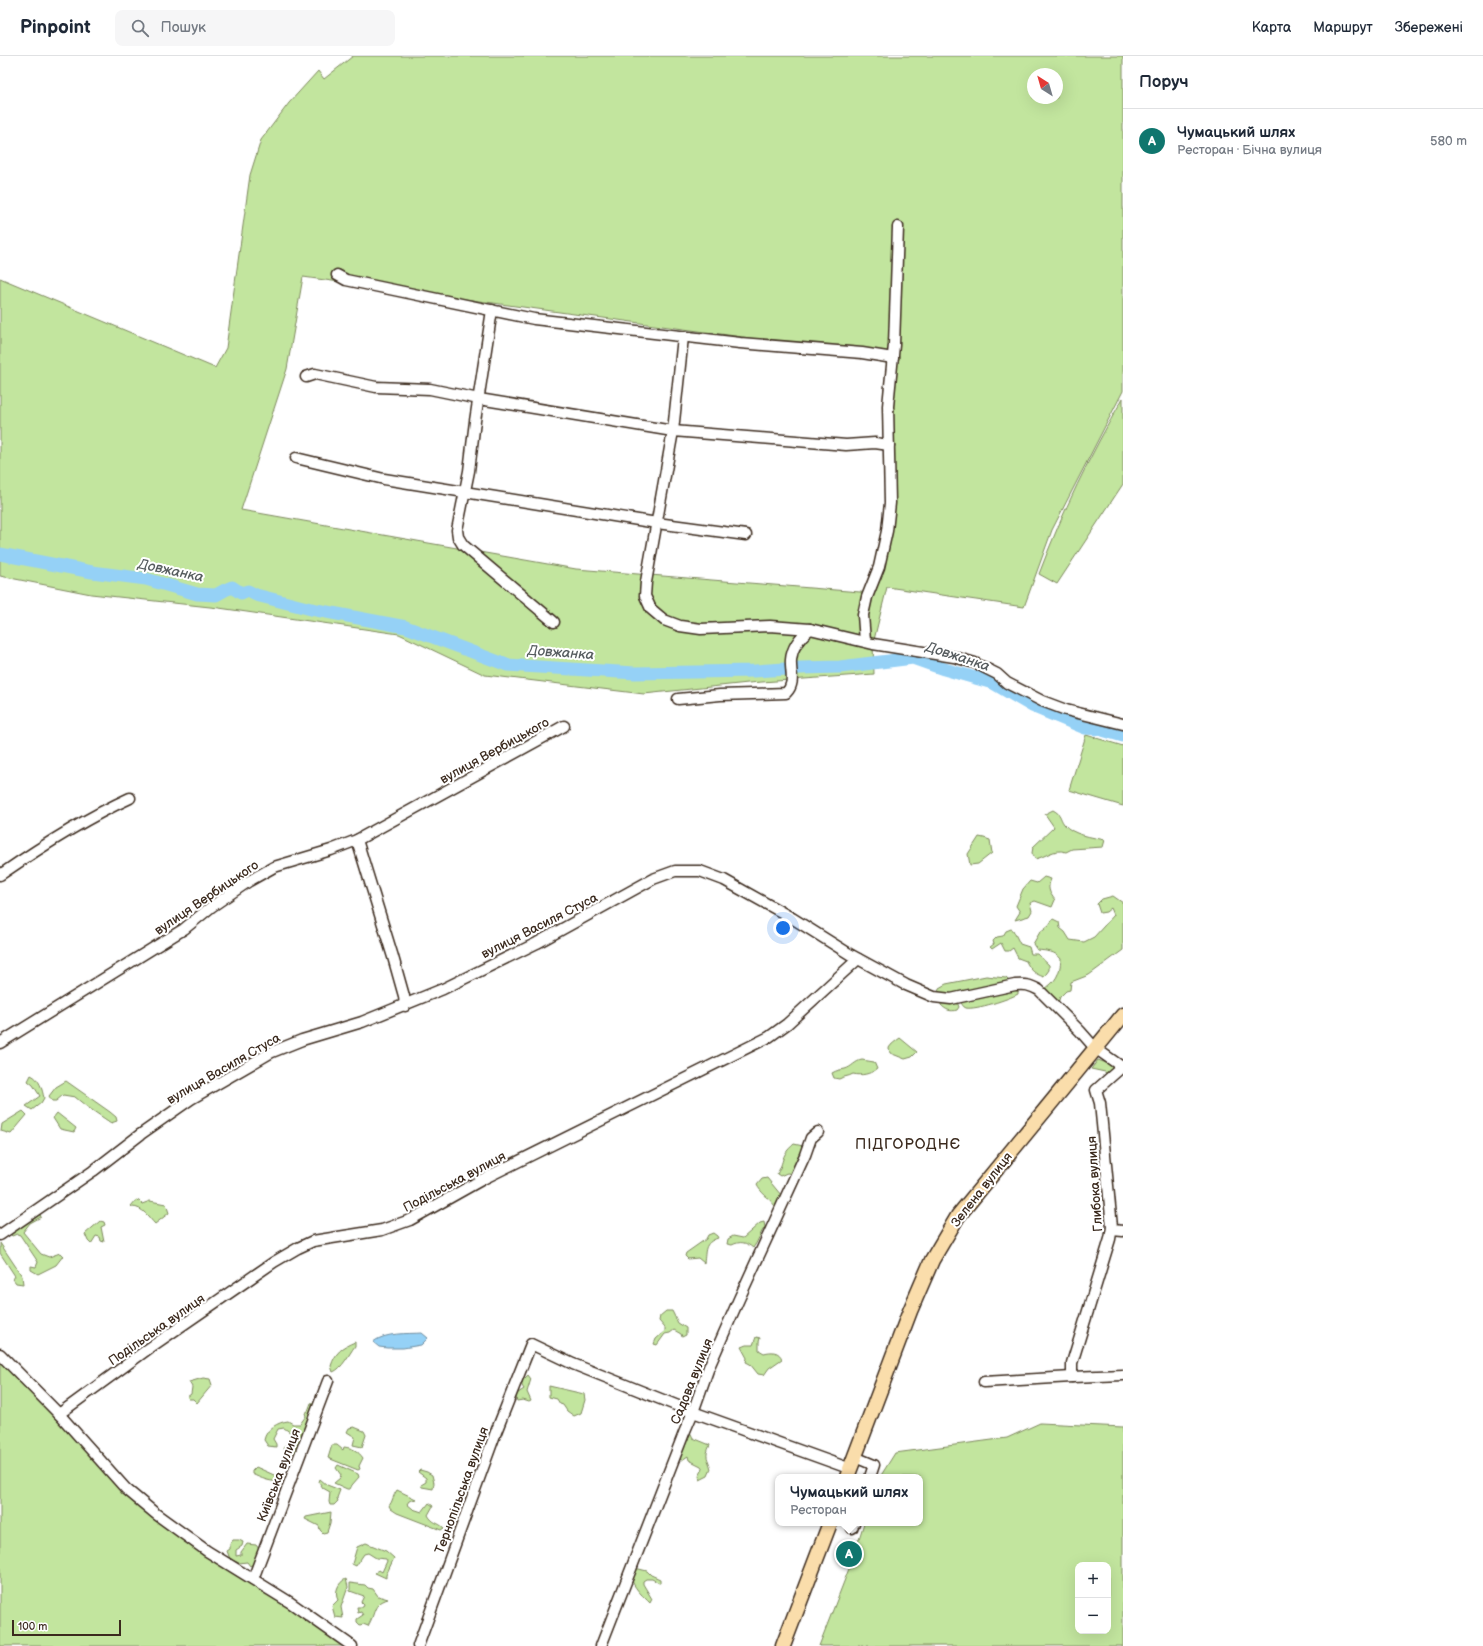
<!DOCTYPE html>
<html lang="uk">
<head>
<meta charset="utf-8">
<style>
  :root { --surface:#fff; --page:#f6f6f7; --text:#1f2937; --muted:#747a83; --line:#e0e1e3; --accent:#0f766e }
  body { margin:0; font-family:"Balsamiq Sans",sans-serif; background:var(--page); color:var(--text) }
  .controls { position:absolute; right:12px; bottom:12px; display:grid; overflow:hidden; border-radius:8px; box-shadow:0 4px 16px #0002 }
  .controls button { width:36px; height:36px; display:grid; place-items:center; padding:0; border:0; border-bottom:1px solid var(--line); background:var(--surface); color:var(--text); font:20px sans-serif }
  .compass { position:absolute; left:1027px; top:12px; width:36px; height:36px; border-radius:50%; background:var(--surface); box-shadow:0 4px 16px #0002; rotate:323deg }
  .scale { position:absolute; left:12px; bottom:10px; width:109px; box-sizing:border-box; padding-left:4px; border:2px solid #3b2a1e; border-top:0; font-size:11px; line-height:14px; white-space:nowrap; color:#3b2a1e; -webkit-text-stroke:3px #fff; paint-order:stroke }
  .you { position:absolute; left:783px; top:872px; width:14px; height:14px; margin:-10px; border:3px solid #fff; border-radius:50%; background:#1a73e8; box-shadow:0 0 0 6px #1a73e833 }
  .badge { display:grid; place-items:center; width:26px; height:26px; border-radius:50%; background:var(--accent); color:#fff; font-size:13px; font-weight:700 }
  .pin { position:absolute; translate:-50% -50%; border:2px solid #fff; box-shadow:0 1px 4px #0006 }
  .popup { position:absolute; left:775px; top:1418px; width:148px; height:52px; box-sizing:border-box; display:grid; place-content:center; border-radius:8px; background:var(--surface); filter:drop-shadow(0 1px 3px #0005); font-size:13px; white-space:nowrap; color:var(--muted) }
  .popup b { font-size:15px; color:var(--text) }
  .popup::after { content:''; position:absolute; left:50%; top:100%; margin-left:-8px; border:8px solid transparent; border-top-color:var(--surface) }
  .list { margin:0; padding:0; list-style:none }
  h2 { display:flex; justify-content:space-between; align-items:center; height:52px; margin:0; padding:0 16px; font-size:17px }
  h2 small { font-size:13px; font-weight:400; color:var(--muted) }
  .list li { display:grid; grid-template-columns:26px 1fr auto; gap:12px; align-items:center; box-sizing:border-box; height:64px; padding:0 16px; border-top:1px solid var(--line) }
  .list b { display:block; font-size:15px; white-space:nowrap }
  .list p { margin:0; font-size:13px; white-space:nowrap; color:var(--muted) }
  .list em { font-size:13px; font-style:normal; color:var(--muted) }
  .icon { flex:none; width:22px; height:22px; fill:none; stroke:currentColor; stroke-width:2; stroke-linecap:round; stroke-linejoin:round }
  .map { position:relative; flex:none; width:1123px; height:1590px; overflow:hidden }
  header { display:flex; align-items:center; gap:24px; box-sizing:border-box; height:56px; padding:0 20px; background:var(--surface); border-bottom:1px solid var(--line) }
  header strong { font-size:19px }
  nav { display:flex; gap:22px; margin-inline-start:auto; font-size:14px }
  .search { width:280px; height:36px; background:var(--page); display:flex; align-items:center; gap:10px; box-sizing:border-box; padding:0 14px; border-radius:8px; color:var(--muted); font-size:15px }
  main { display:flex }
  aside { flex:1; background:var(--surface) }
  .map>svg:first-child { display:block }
</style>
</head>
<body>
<header>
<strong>Pinpoint</strong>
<div class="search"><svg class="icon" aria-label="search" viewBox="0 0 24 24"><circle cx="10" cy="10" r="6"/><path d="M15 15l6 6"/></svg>Пошук</div>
<nav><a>Карта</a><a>Маршрут</a><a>Збережені</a></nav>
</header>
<main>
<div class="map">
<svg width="1123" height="1590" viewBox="0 0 1123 1590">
  <rect width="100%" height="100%" fill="#fff"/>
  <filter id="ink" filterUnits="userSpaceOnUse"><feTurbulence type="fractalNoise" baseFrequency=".025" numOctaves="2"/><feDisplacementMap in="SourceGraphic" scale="8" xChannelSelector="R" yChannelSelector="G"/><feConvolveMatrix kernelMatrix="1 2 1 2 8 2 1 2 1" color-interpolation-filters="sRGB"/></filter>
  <g filter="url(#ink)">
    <!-- green -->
    <g fill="#c2e59e" stroke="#7e885e" fill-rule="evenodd">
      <path d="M353,0H1123V335L1052,474L1024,551L887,531L873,588L874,618L748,627L644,638L485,619L399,578L219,552L91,538L0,520V222L215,312L226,292L250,119L261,84L289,47L318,15L324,23ZM1033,18H1057V42H1033ZM303,221L896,302L887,486L873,538L860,536L576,513L241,454L287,313Z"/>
      <path d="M1123,342V428L1057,528L1039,518C1062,457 1090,399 1123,342Z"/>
      <path d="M1086,679L1123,690V750L1069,734Z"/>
      <path d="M1053,754C1062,759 1059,761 1064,768C1072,779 1092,781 1105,784L1103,791L1072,793L1066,796C1054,792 1046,801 1035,803L1032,797L1033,791L1054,771L1045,758Z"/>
      <path d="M979,781L984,782L990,784L992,797L978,808L970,809L968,798Z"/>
      <path d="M1044,821L1051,823C1047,832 1049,836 1055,844L1052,851L1035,845L1030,847L1032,855L1029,860L1015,864L1020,856L1016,850L1023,833L1030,825L1037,827Z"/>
      <path d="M1113,840L1123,847V894L1089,919L1071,926L1070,934L1066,935L1060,941L1058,947L1043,934C1056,926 1060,918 1061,903C1055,895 1047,895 1037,894L1033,888L1040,876L1049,869L1053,863L1059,866L1060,872L1065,876L1070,884L1084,886L1094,881L1114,859L1111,852L1106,856L1100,857L1097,848L1102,843Z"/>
      <path d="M1011,873L1013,874L1020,888L1029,891L1031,898H1037L1049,909V914L1044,921C1035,918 1030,914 1026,905L1018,902L1013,892L1009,895H1005L1001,887L992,893L990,891L994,888L993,885L997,881L1003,880L1006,875Z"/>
      <path d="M986,920L1006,922L1018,933V938C1009,943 976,954 966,952C963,951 962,948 960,945L957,946L959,951L957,954C950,956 946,954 941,949C941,942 937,940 939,932L946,928Z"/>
      <path d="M900,982L917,996L912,1001L905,1003L890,997L889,992C891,988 896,985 900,982Z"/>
      <path d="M862,1004L874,1006L877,1013C870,1018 862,1020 853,1018C848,1021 844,1020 839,1023L834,1022L832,1017C837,1014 840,1014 845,1013C852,1011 855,1005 862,1004Z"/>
      <path d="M1098,1004L1112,1009L1114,1013L1107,1018L1105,1016L1091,1013Z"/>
      <path d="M31,1019C40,1023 42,1033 44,1042L41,1047L32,1054L26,1050L40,1040L33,1029L28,1025Z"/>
      <path d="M66,1025L110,1056L116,1061L117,1065L111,1067L86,1050L75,1041L63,1039L56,1045H52L49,1040L56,1031Z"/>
      <path d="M23,1055L27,1059L11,1078L1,1075L2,1068Z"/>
      <path d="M57,1057L76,1072L74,1076L60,1073L53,1062Z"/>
      <path d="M794,1088L803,1090L807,1093L794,1118L787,1117L780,1120L777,1118C785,1104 780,1100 794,1088Z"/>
      <path d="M767,1122L781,1139V1143L775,1150C770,1143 760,1136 757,1129L762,1123Z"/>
      <path d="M136,1144L139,1145L142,1148L150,1145L166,1148L169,1157L155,1168C149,1162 143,1151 132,1151L131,1150Z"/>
      <path d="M39,1156L41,1161L30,1167L23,1176L41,1198L49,1201L60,1197L63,1200L56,1209L38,1218L31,1214V1210L36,1211L38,1206L20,1179L17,1178L12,1180L9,1177Z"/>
      <path d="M100,1165L104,1166L105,1169L101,1171L104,1186L101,1185L100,1181L96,1180L91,1188L88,1185L85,1178Z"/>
      <path d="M764,1166L765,1171C760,1177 758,1186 753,1192C746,1186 740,1185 732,1189L727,1188L728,1183L733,1180L743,1182L760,1167Z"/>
      <path d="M713,1177L717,1180L718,1182C703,1187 706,1195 704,1207L698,1202L688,1203L685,1200L686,1197L706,1183L708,1179Z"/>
      <path d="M0,1187L22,1220L23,1228L16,1227L13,1223L15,1220L0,1197Z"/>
      <path d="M666,1255H672L678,1267L686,1272V1279L682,1281L681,1278L674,1274L670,1277L665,1278L657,1289L654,1288L656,1283L665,1275V1272L659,1265L660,1260Z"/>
      <path d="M756,1281L760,1282L759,1286V1294L764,1297C772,1295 779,1295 782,1303L769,1312L764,1319L758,1318L750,1308L746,1306L747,1302L741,1291L746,1289H753Z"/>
      <path d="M355,1286V1290C349,1298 342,1313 333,1316L331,1310C335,1297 342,1291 355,1286Z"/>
      <path d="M0,1295L117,1430L290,1550L344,1590H0Z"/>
      <path d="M528,1319L531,1323L527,1336L531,1345L529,1346L523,1344L517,1345L515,1339L524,1333L522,1330V1325Z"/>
      <path d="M203,1322L210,1323L212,1329L197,1347L193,1343H189L187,1341L191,1338L192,1331L189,1326Z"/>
      <path d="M549,1330L584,1338L585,1344L581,1357L574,1360L567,1355L563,1349L560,1348L557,1343L549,1341Z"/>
      <path d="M314,1346L316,1347L300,1385L292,1398H285L284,1390L290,1389L294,1379L284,1372L278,1373L273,1383L276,1388V1391L268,1390L264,1384C266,1373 278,1366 288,1365L293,1368H300L306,1360L305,1357L308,1355L311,1347Z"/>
      <path d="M1040,1367L1123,1371V1590H819L852,1505L864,1467H920V1421H880L895,1397L1007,1382ZM1078,1509H1108V1575H1078Z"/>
      <path d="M354,1371L364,1375L366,1379L362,1391L353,1389L355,1381L347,1376L349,1372Z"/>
      <path d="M689,1374L693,1382L710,1389C704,1402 708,1401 711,1413L708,1420L700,1424L699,1420L703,1413L701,1410L689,1404L688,1400L682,1404L678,1403Z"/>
      <path d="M337,1389L343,1394L344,1391C353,1392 358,1395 363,1402L359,1410L360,1413L358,1414L328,1402L332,1389Z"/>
      <path d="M338,1409L358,1418L359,1421L352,1429L350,1433H347L334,1427L340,1422L341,1419L336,1412Z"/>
      <path d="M256,1411L283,1423L282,1425C272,1427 260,1422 252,1418V1415Z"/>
      <path d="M420,1414L427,1416L432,1419L434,1427L433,1433L422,1431L421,1429L426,1426V1422L418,1416Z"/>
      <path d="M320,1423L327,1429L340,1434L337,1442L338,1445L334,1449H330L329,1446L330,1436L323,1432L319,1426Z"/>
      <path d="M397,1434L416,1443L409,1445L407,1448L413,1453L422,1456L429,1447L433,1450L428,1459C433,1468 438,1466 444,1472L441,1474L397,1457L391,1453L389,1450C393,1445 393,1439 397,1434Z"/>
      <path d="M331,1456L330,1467L327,1476L323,1477L320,1474L319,1470L305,1463L306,1461Z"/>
      <path d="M233,1484H239L243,1486L242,1490L236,1494V1500L241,1499V1496L247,1488L256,1489L259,1493L253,1508L250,1510L247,1506L239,1507L230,1503L227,1495L230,1493V1488Z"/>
      <path d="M366,1487L386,1495L394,1502L386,1519V1522L375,1517L379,1514L382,1516L387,1505L386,1503L376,1502L368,1497L364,1498L356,1510L352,1508L357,1491Z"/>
      <path d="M635,1512L647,1515L651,1519L660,1523V1527H659L652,1523H646L643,1525V1528L652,1543L650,1547C643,1540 636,1534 632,1525Z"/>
      <path d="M346,1523L348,1531L341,1551L343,1562L335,1561L332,1550L338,1544C334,1537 338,1526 346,1523Z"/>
      <path d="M350,1527L365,1529L368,1532L373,1533L378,1540L388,1543C372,1548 376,1557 368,1570L363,1568L360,1569L357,1566V1563L363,1559L361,1556L358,1557L357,1551H363L364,1549L361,1546L364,1540L350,1535Z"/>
    </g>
    <!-- water -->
    <path fill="#95d1f6" stroke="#718ea0" d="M422,1277L428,1282L421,1289L403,1292H387L379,1291L373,1286C386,1276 407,1278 422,1277Z"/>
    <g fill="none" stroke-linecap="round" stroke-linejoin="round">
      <!-- river -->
      <path stroke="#95d1f6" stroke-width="13" d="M0,498L92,516L146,523L197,538L216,539L225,534L232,531L241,537L248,535L256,539L311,553L406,571L507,609L635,617L755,615L801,612L840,611L913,602L944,613L993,627L1032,650L1085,672L1099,673L1123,680"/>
      <!-- minor casing -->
      <g stroke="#3b2a1e" stroke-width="13">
        <g id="minor">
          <path d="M337,219L346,224L534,263L740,287L862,297L893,302"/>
          <path d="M492,254L475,365L469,415L457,474L458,481L463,489L554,566"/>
          <path d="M683,281L673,375L646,526L645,540L651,553L664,564L680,570L701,573L770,570L810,573L873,588L954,601L975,607L997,618L1007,627L1042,645L1066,654L1123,668"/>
          <path d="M306,321L315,318L376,331L430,333L479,343L673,375L846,389L875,387L889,389"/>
          <path d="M296,402L384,423L657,467L746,479"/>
          <path d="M865,585L863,559L867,541L879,511L887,475L890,447L888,350L894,289L898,171"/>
          <path d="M678,643L720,639L786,637C796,627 790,616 791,604C792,591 800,581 810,573"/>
          <path d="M357,784L393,901L404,940L405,950"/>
          <path d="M0,819C42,790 84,763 130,742"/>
          <path d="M0,987L184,873L211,851L249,825L274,811L331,794L357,784L564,670"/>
          <path d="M1112,1174L1123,1175"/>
          <path d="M0,1179L93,1115L141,1078L191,1043L272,996L302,984L362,966L443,933L537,887L653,823L675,815H700L724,824L792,862L851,899L906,929L934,941L951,943L1015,929C1025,928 1030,929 1039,934L1080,975L1095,992L1122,1011L1123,1010"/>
          <path d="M0,1298L59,1358L126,1433L156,1458L207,1495L291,1547L352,1590"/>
          <path d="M1072,1321V1307L1110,1183L1112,1171L1100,1047L1096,1034L1122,1011"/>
          <path d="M984,1326L1072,1321L1123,1319"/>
          <path d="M59,1358L148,1293L274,1206L298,1192L313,1185L382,1174L410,1164L483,1123L769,981L787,968L858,903"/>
          <path d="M855,1401L874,1409L870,1421"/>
          <path d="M852,1472L854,1467"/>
          <path d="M253,1523L328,1325"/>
          <path d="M418,1590L496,1376L531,1288L573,1308L693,1356L851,1413"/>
          <path d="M601,1590L684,1377L693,1356L709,1311L739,1243L805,1099L811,1082L818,1076"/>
        </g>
      </g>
      <!-- highway casing -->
      <g stroke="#3b2a1e" stroke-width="17">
        <g id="highway">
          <path d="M847,1421L910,1255L932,1204L958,1160L1123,959"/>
          <path d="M783,1590L830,1467"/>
        </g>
      </g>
      <!-- minor -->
      <use href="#minor" stroke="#fff" stroke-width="10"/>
      <!-- highway -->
      <use href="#highway" stroke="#faddab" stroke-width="14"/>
    </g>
  </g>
  <g text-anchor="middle" stroke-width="4" stroke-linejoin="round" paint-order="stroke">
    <!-- street labels -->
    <g font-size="13" fill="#3b2a1e" stroke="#fff">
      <text transform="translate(494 694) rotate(-29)" y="5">вулиця Вербицького</text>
      <text transform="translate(206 841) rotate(-34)" y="5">вулиця Вербицького</text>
      <text transform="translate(539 869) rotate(-27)" y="5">вулиця Василя Стуса</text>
      <text transform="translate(223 1012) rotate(-30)" y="5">вулиця Василя Стуса</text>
      <text transform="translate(454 1125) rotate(-28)" y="5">Подільська вулиця</text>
      <text transform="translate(1094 1128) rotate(-94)" y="5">Глибока вулиця</text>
      <text transform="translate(981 1133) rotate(-52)" y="5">Зелена вулиця</text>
      <text transform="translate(156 1273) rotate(-35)" y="5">Подільська вулиця</text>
      <text transform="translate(691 1325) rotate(-68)" y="5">Садова вулиця</text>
      <text transform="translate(278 1419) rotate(-69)" y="5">Київська вулиця</text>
      <text transform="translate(461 1434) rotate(-70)" y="5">Тернопільська вулиця</text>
    </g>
    <!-- water labels -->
    <g font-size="14" font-style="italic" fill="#565c5f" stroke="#fff">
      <text transform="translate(171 514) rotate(12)" y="5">Довжанка</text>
      <text transform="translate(561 596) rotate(4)" y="5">Довжанка</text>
      <text transform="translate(958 600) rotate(18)" y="5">Довжанка</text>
    </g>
    <!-- quarter labels -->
    <g font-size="15" letter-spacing="1" fill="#3b2a1e" stroke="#fff">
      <text x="908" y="1093">ПІДГОРОДНЄ</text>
    </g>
  </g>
</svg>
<div class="controls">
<button>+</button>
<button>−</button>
</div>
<svg class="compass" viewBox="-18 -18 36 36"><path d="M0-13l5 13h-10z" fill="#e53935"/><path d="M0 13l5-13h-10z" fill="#747a83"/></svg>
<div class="scale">100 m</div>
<div class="you"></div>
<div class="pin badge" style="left:849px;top:1498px">A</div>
<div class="popup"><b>Чумацький шлях</b>Ресторан</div>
</div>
<aside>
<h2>Поруч<small></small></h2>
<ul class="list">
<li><span class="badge">A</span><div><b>Чумацький шлях</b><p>Ресторан · Бічна вулиця</p></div><em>580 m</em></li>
</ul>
</aside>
</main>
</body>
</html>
